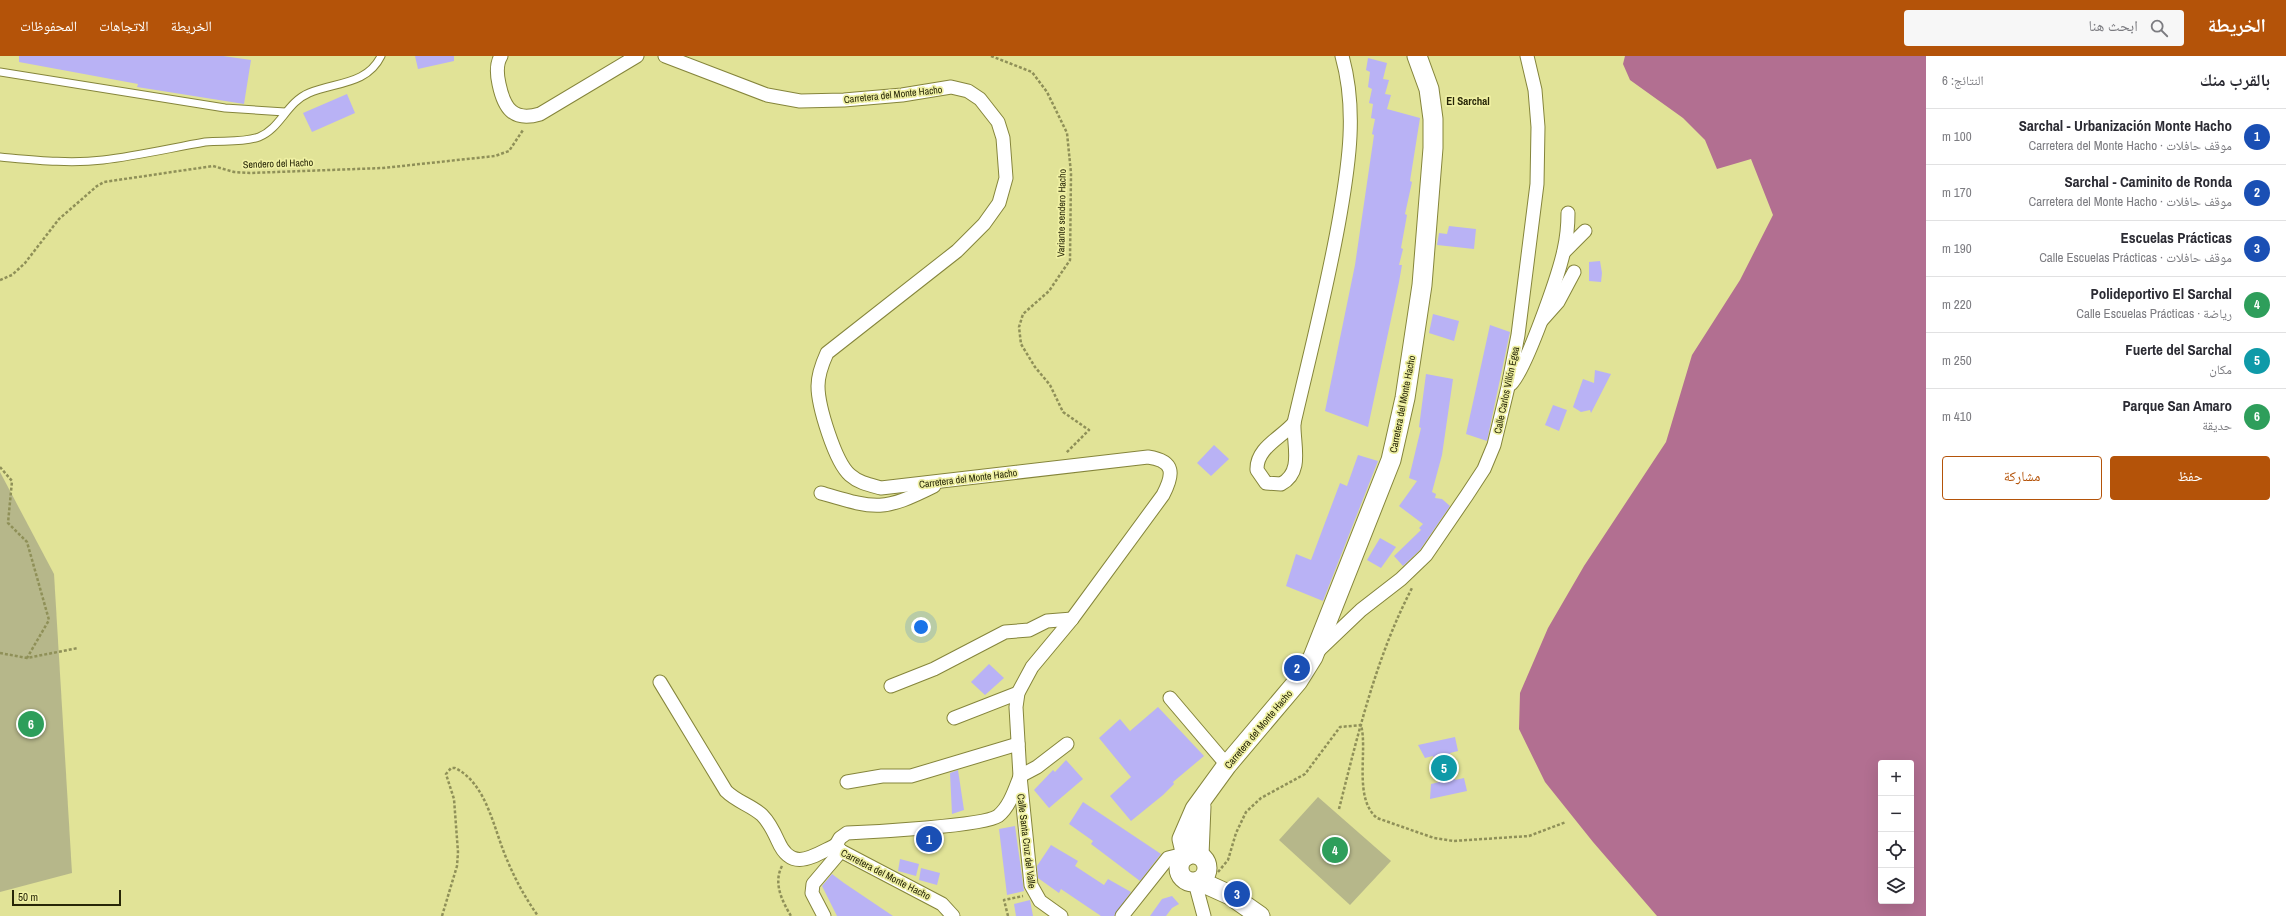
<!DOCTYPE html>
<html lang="ar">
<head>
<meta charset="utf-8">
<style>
  :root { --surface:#fff; --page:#f7f7f7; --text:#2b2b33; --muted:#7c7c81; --line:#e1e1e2; --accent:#b45309 }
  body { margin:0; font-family:"Archivo Narrow","Noto Naskh Arabic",sans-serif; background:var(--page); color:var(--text); direction:rtl }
  .controls { position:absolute; right:12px; bottom:12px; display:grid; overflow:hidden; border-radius:4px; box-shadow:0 4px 16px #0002 }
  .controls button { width:36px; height:36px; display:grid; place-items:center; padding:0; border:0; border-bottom:1px solid var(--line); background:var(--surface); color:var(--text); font:20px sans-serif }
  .scale { position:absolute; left:12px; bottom:10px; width:109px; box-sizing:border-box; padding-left:4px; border:2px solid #272607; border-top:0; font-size:11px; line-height:14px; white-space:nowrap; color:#272607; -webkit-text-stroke:3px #eff0a3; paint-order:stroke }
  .you { position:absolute; left:921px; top:571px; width:14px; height:14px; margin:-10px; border:3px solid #fff; border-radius:50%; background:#1a73e8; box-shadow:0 0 0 6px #1a73e833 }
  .badge { display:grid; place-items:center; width:26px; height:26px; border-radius:50%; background:var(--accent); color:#fff; font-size:13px; font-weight:700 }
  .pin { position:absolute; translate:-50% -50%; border:2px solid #fff; box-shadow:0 1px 4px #0006 }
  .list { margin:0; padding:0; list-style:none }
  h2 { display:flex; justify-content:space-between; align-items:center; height:52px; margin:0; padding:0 16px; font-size:17px }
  h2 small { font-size:13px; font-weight:400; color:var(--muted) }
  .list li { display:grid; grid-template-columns:26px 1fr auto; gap:12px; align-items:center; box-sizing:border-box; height:56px; padding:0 16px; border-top:1px solid var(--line) }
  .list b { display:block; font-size:15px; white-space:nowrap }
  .list p { margin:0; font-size:13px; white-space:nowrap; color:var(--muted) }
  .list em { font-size:13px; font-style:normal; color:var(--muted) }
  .actions { display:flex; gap:8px; padding:12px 16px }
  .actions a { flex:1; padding:9px 0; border:1px solid var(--accent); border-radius:4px; text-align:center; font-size:14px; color:var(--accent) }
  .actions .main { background:var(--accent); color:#fff }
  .icon { flex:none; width:22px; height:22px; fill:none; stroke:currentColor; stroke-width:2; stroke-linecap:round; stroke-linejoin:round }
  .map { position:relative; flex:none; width:1926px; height:860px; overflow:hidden; direction:ltr }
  header { display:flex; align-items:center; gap:24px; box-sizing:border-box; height:56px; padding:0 20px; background:var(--accent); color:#fff }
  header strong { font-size:19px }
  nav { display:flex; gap:22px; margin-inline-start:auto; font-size:14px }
  .search { width:280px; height:36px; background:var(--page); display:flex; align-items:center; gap:10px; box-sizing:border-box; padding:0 14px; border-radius:4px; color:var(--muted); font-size:15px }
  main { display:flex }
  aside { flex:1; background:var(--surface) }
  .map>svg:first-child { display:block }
</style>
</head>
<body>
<header>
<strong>الخريطة</strong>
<div class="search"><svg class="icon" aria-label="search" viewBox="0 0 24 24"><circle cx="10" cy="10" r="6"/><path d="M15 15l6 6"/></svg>ابحث هنا</div>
<nav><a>الخريطة</a><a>الاتجاهات</a><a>المحفوظات</a></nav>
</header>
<main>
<aside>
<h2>بالقرب منك<small>النتائج: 6</small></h2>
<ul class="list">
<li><span class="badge" style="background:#1a4fb4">1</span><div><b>Sarchal - Urbanización Monte Hacho</b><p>موقف حافلات · Carretera del Monte Hacho</p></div><em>100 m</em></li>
<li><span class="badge" style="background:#1a4fb4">2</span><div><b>Sarchal - Caminito de Ronda</b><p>موقف حافلات · Carretera del Monte Hacho</p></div><em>170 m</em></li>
<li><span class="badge" style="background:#1a4fb4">3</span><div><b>Escuelas Prácticas</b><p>موقف حافلات · Calle Escuelas Prácticas</p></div><em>190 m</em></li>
<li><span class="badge" style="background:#2e9e5b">4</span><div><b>Polideportivo El Sarchal</b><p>رياضة · Calle Escuelas Prácticas</p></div><em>220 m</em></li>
<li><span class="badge" style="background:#0f9aa8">5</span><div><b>Fuerte del Sarchal</b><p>مكان</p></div><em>250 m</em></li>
<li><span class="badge" style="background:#2e9e5b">6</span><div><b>Parque San Amaro</b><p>حديقة</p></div><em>410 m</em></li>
</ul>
<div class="actions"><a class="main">حفظ</a><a>مشاركة</a></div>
</aside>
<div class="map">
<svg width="1926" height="860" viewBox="0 0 1926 860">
  <rect width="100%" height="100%" fill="#e1e397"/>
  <!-- green -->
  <g fill="#b6b78a">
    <path d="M0,416L54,518L72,817L0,836Z"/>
    <path d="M1318,741L1391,805L1350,849L1279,784Z"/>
  </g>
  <!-- water -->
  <path fill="#b26f91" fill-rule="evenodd" d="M1625,0H1926V860H1657L1593,786L1545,726L1519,673L1520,637L1548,572L1584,510L1666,386L1692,299L1740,224L1773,159L1751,103L1717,113L1705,84L1683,62L1630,24L1623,8ZM1881,707H1911V845H1881Z"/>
  <!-- building -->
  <g fill="#b9b2f5">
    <path d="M19,0H223L251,4L244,48L137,31L138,28L19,6Z"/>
    <path d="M415,0H454V5L418,13Z"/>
    <path d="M1368,2L1387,7L1383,23L1389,24L1385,38L1391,39L1387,53L1420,62L1410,125L1412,126L1405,158L1407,159L1401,192L1403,193L1399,209H1402L1399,226L1368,371L1325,355L1355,209L1374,79L1372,78L1375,63L1371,62L1373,48L1369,47L1372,33L1368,31L1370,16L1366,14Z"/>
    <path d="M347,38L355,57L312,76L303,57Z"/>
    <path d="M1449,170L1476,173L1474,193L1437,189L1439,177L1447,178Z"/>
    <path d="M1600,205L1602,217L1601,226L1589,225V206Z"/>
    <path d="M1433,258L1459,265L1454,285L1429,277Z"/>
    <path d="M1490,269L1510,276L1487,385L1466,378Z"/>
    <path d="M1595,314L1611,318L1591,357L1590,354L1581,356L1573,351L1583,323L1594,327Z"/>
    <path d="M1426,318L1453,323L1442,399L1432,436L1436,438L1435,442L1442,443L1450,450L1420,494L1403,510L1394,500L1421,474L1419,472L1423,468L1399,450L1417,425L1409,422L1421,372L1419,371Z"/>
    <path d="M1553,349L1567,354L1559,375L1545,369Z"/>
    <path d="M1214,389L1229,403L1211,420L1197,407Z"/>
    <path d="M1358,399L1378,405L1323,545L1286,530L1296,498L1311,504L1340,427L1347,430Z"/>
    <path d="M1380,482L1396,491L1381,512L1367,504Z"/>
    <path d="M989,608L1004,622L985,639L971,626Z"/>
    <path d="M1158,651L1204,700L1173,726L1174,728L1163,739L1131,765L1110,740L1131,721L1099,682L1120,663L1130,675Z"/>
    <path d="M1455,681L1458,695L1450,697L1455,724L1464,722L1467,735L1430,743L1431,728L1439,726L1433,700L1425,702L1418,689Z"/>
    <path d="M1066,704L1083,723L1049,752L1034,734L1053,714L1055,716Z"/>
    <path d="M958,714L964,754L952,758L950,717Z"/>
    <path d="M1083,746L1161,798L1140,825L1091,788L1093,785L1069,768Z"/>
    <path d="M1015,770L1024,835L1007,839L999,773Z"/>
    <path d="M1051,789L1078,805L1075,810L1104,829L1108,823L1131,836L1114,860H1101L1061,833L1059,837L1038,822L1037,810Z"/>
    <path d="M900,803L919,808L916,820L898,815Z"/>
    <path d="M921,812L940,817L937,829L919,824Z"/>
    <path d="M832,818L844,827L893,860H837L822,830Z"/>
    <path d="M1172,840L1179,848L1172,852L1166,860H1150L1162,843Z"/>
    <path d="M1030,844L1033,860H1016L1014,848Z"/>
  </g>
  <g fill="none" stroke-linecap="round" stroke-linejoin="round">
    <!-- lane casing -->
    <g stroke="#85853b" stroke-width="9">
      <g id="lane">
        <path d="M0,16L225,52L285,56"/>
        <path d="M0,101C34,104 69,108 103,104C137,100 171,92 205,86C222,84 243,87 259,81C280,73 287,46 309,37C335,26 367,29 381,0"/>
      </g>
    </g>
    <!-- street casing -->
    <g stroke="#85853b" stroke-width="15">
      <g id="street">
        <path d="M501,0C496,8 497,19 499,28C504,52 513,66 540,58L637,0"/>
        <path d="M665,0L767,39L800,45L844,44L902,39L951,31L968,35L980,43L998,66L1003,82L1006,122L999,147L984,168L957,195L827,297C822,308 818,318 818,330C818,350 835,406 850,419C859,427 870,429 881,432L1148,401C1175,405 1174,418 1163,439L1072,563L1032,611L1018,637L1016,651L1020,720L1031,829L1040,845L1061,860"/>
        <path d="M1564,196L1585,175"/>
        <path d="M1542,264L1558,246L1574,216"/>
        <path d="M1511,328C1526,313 1559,218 1564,194C1567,181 1568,169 1568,157"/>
        <path d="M1294,367C1310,298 1328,229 1340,159C1349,107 1357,53 1342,0"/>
        <path d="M1294,367C1293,388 1304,416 1281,428L1266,427L1257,414C1256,392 1281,382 1294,367Z"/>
        <path d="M821,437C876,453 882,456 934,430"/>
        <path d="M1318,595L1361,554L1401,523L1426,499L1467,439L1484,413L1494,389L1508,331L1518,279L1537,128L1538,71L1535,34L1527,0"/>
        <path d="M660,626L726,735C737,746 751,749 762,759C769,766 774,776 778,785C792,817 813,800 836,789"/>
        <path d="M891,630L934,613L1005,576L1029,574L1047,565L1072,563"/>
        <path d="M1170,642L1227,709"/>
        <path d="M954,662L1018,637"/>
        <path d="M1020,720L1037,711L1067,688"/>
        <path d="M847,726L882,720H911L1018,688"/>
        <path d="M836,789L840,782L847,777C871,776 984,770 998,760C1009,751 1014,736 1019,723"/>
        <path d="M836,789L841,795L942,848L953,860"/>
        <path d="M1197,825V834L1204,860"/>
        <path d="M824,860L812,837L813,828L841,795"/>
        <path d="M1122,860L1168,802L1176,800L1181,805"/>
      </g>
    </g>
    <!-- secondary casing -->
    <g stroke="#85853b" stroke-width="21">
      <g id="secondary">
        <circle cx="1193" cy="812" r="14"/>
        <path d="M1199,799L1201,750"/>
        <path d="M1186,800L1182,783L1195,753L1227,709L1298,625L1313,601L1391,404L1405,342L1422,229L1433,92V63L1429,33L1417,0"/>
        <path d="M1199,825L1230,839L1260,860"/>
      </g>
    </g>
    <!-- path -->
    <g stroke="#8f9058" stroke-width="2.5" stroke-dasharray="3 2" stroke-linecap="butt">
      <path d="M991,0L1032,16L1047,36L1067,77L1071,117L1070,204L1049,235L1023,258L1019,271L1021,288L1035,311L1050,329L1063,356L1089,374L1066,397"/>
      <path d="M0,224L12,219L25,207L59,163L97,130L104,126L213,110L234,116L250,117L383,112L495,100L509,95L523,74"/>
      <path d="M0,411L12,425L8,467L27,486L49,564L27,602"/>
      <path d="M0,597L27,602L78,592"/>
      <path d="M1339,753C1358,678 1376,601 1412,532"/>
      <path d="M782,810C773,827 782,845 791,860"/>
      <path d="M1218,816L1228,804L1236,777L1246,756L1261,742L1305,718L1340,671L1361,669C1368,695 1353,742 1377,762L1434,782L1453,785L1529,780L1566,766"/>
      <path d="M442,860L457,810L458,796L454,743L446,718L451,712H455C488,728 494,776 508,806C516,825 526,843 538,860"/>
      <path d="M1008,860L1004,844L1023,840"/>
    </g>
    <!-- lane -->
    <use href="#lane" stroke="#fff" stroke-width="7"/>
    <!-- street -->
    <use href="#street" stroke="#fff" stroke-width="13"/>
    <!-- secondary -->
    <use href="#secondary" stroke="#fff" stroke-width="19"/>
  </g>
  <g text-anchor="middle" stroke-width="3.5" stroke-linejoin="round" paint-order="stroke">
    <!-- street labels -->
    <g font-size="10" fill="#272607" stroke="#eff0a3">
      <text transform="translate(893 38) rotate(-6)" y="4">Carretera del Monte Hacho</text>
      <text transform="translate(278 107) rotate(-2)" y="4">Sendero del Hacho</text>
      <text transform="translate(1061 157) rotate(-89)" y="4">Variante sendero Hacho</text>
      <text transform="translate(1506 334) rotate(-78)" y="4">Calle Carlos Villón Egea</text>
      <text transform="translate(1402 348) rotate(-79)" y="4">Carretera del Monte Hacho</text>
      <text transform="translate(968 422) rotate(-7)" y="4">Carretera del Monte Hacho</text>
      <text transform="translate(1258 673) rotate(-50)" y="4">Carretera del Monte Hacho</text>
      <text transform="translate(1027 785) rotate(83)" y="4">Calle Santa Cruz del Valle</text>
      <text transform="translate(886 818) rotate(27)" y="4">Carretera del Monte Hacho</text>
    </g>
    <!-- neighbourhood labels -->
    <g font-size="11" font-weight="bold" fill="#272607" stroke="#eff0a3">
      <text x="1468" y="49">El Sarchal</text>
    </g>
  </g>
</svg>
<div class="controls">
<button>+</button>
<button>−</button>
<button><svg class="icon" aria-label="locate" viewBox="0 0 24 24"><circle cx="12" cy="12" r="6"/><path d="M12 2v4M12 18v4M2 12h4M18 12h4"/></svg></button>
<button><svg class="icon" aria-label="layers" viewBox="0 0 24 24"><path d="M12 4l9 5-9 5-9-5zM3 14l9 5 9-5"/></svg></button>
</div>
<div class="scale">50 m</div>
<div class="you"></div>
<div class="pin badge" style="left:929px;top:783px;background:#1a4fb4">1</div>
<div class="pin badge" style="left:1297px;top:612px;background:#1a4fb4">2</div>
<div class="pin badge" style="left:1237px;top:838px;background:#1a4fb4">3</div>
<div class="pin badge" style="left:1335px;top:794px;background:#2e9e5b">4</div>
<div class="pin badge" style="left:1444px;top:712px;background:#0f9aa8">5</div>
<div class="pin badge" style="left:31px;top:668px;background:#2e9e5b">6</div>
</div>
</main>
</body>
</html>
